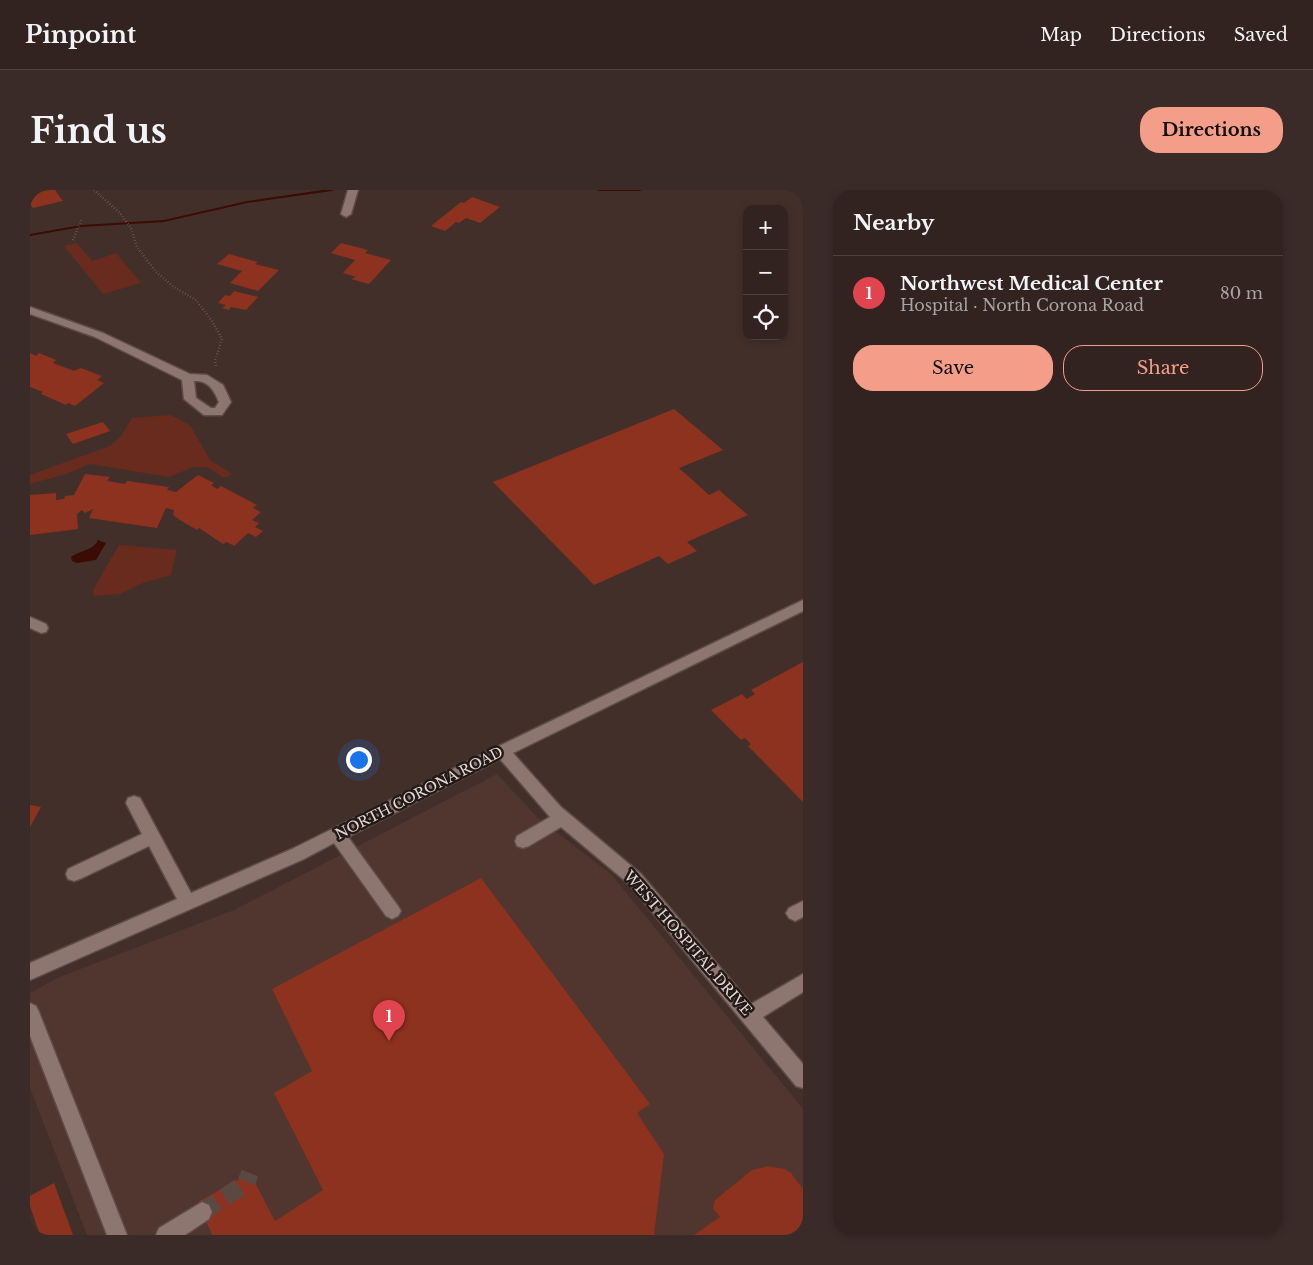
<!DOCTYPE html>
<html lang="en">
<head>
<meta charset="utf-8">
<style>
  :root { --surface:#322320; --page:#3a2b29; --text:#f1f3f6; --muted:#a8a4a5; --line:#4d403e; --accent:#f49e89 }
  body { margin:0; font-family:"Libre Baskerville",serif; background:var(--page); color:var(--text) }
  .controls { position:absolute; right:15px; top:15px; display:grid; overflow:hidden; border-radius:10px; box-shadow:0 2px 8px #0003 }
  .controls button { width:45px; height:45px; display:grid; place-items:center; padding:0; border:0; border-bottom:1px solid var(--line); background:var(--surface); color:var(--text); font:25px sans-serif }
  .you { position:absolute; left:328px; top:569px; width:18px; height:18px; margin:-12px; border:4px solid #fff; border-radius:50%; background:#1a73e8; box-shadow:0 0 0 8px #1a73e833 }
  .badge { display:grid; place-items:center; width:32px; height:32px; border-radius:50%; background:var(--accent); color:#fff; font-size:16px; font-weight:700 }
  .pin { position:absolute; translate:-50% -41px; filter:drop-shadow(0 1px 2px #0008) }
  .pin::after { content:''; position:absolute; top:26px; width:18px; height:15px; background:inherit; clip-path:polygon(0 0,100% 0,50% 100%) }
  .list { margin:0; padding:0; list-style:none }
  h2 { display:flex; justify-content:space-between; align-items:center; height:65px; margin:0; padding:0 20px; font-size:21px }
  h2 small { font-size:16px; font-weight:400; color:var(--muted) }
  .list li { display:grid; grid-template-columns:32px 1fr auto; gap:15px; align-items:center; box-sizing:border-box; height:75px; padding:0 20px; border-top:1px solid var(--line) }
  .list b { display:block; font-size:19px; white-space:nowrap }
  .list p { margin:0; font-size:16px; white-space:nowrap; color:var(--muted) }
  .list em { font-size:16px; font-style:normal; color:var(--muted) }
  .actions { display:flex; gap:10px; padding:15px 20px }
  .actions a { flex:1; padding:11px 0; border:1px solid var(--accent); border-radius:20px; text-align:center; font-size:18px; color:var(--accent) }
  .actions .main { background:var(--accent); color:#111 }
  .icon { flex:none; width:28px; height:28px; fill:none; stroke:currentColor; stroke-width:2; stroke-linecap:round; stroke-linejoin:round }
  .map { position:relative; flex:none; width:773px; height:1045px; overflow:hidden; border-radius:20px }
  header { display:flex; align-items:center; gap:30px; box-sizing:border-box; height:70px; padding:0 25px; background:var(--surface); border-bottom:1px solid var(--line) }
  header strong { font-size:24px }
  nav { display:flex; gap:28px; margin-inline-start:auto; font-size:18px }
  .intro { display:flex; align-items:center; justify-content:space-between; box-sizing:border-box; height:120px; padding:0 30px }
  h1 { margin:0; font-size:35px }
  .button { padding:12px 22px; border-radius:20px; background:var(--accent); color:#111; font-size:18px; font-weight:700 }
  main { display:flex; gap:30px; padding:0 30px }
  aside { flex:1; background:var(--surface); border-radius:20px; box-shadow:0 2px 8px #0003 }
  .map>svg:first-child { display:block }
</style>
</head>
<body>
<header>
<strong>Pinpoint</strong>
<nav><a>Map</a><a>Directions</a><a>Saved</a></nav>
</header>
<div class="intro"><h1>Find us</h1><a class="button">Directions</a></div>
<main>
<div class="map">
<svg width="773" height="1045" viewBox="0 0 773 1045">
  <rect width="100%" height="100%" fill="#432f2a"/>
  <!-- built -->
  <path fill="#51352f" d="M467,584L508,628L581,684L773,919V1045H57L0,898V803L27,788L204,720Z"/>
  <!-- green -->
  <g fill="#682b1d">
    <path d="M47,53L62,71L86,63L111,93L73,104L34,56Z"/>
    <path d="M140,225L160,235L180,270L202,284L194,288L177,277H163L139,287L60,274L36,284L0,294V285L80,256L91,246L102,228Z"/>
    <path d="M89,355L147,360L141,385L113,393L90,404L64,406L63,400Z"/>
  </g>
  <!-- water -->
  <path fill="#3b0c03" d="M68,350L76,353L66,370L47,373L42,371L41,367C50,360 63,361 68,350Z"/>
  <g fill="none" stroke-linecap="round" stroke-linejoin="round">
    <!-- stream -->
    <g fill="#3b0c03" fill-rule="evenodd">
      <path d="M292,0H304L302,1L217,13L134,32L51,37L0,46V44L51,35L134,30L217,11Z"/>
      <path d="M567,0H612L610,1H569Z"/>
    </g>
  </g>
  <!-- building -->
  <g fill="#8c321e">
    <path d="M0,0H25L33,11L3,18L0,14Z"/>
    <path d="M442,7L470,17L450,33L436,28L429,33L426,32L415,41L401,36L431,12L434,13Z"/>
    <path d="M311,53L338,60L335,63L361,70L339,94L321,89L326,87L313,83L325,70L301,63Z"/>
    <path d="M199,64L228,72L225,74L249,80L228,101L200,93L212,81L187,74Z"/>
    <path d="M204,101L228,107L216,120L201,117L199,120L192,118L196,115L188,113L195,105L200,106Z"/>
    <path d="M0,163L6,166L9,163L26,170L23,173L44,181L51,178L72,186L67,190L74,193L45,216L38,213L36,215L11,204L13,202L0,197Z"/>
    <path d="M644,219L693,260L649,278L679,305L689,300L718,325L657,352L667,361L638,374L629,366L564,395L463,292Z"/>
    <path d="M73,232L80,241L43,254L36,244Z"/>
    <path d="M55,284L80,287L77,291L95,294L97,291L139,297L137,300L146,302L168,285L184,293L181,295L187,299L191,296L227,315L223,318L231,322L222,330L229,333L225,337L233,341L226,347L218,343L204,356L197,352L193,354L169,338L167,340L150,330L143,325L144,320L136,318L127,338L59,328L63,319L55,323L52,320L47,324L48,339L0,345V305L26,303V310L34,309L35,306L44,305Z"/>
    <path d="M773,472V612L718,556L721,554L715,548L711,550L681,520L712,504L717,509L725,504L721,500Z"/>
    <path d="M0,615L11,617L0,637Z"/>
    <path d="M451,688L620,914L607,923L634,964L624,1045H182L168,1012L220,983L245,1031L293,1000L244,903L282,881L242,799Z"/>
    <path d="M738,976L755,979L761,983L773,999V1045H664L690,1027L683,1019L685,1010L722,980Z"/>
    <path d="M24,993L43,1045H10L0,1016V1006Z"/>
  </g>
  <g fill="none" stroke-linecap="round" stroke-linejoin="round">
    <!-- minor-tunnel -->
    <path stroke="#5b4843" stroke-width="18" stroke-dasharray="18 9" stroke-linecap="butt" d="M172,1022L216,993L220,983"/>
    <!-- minor casing -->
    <g stroke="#5d4c48" stroke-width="3">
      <g id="minor">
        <path d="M318,0H328L321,24L316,27L311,24Z"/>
        <path d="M0,117L73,143L160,184L177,185L193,195L201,212L192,225H174L154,209L152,190L65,147L0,124ZM164,191C178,190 184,200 189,212L185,218H181L166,208Z"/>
        <path d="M773,410V421L483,563L531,617L611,684L721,814L773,784V802L733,827L773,874V898L766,896L599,694L531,637L499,656L493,658L487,656L485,651L487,646L520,627L470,569L318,647L368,716L371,721L368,726L362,729L356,726L304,653L274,669L0,790V773L147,709L119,656L50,689L44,691L38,689L36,684L38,679L112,644L96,613L98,608L104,606L110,608L161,703L262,659L467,557Z"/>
        <path d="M0,427L16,434L18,438L16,442L11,443L0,438Z"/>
        <path d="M773,711V727L765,731L759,728L756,723L759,718Z"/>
        <path d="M0,813L6,816L9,822L97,1045H77L0,846Z"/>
        <path d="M172,1012L179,1015L182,1022L179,1029L155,1045H126L129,1038Z"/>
      </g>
    </g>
    <!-- path -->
    <g stroke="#7f6d69" stroke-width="2.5" stroke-dasharray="0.5 2.5" stroke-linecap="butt">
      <path d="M64,0L90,23L101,38L107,57L126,82L144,97L166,110L182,131L192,149L185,171L186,176"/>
      <path d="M43,50L52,28"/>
    </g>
    <!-- minor -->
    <use href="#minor" fill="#8e7670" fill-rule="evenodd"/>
  </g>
  <g text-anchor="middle" stroke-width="5" stroke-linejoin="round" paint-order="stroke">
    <!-- street labels -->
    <g font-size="14" fill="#e4d6d3" stroke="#231a17">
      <text transform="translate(389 603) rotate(-27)" y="5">NORTH CORONA ROAD</text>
      <text transform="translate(658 753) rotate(49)" y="5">WEST HOSPITAL DRIVE</text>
    </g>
  </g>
</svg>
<div class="controls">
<button>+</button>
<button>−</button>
<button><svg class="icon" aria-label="locate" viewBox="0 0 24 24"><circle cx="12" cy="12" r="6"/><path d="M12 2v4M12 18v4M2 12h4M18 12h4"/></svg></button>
</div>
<div class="you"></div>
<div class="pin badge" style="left:359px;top:851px;background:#e0444e">1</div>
</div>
<aside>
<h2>Nearby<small></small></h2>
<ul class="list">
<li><span class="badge" style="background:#e0444e">1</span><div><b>Northwest Medical Center</b><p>Hospital · North Corona Road</p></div><em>80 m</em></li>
</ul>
<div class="actions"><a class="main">Save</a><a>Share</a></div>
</aside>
</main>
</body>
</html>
